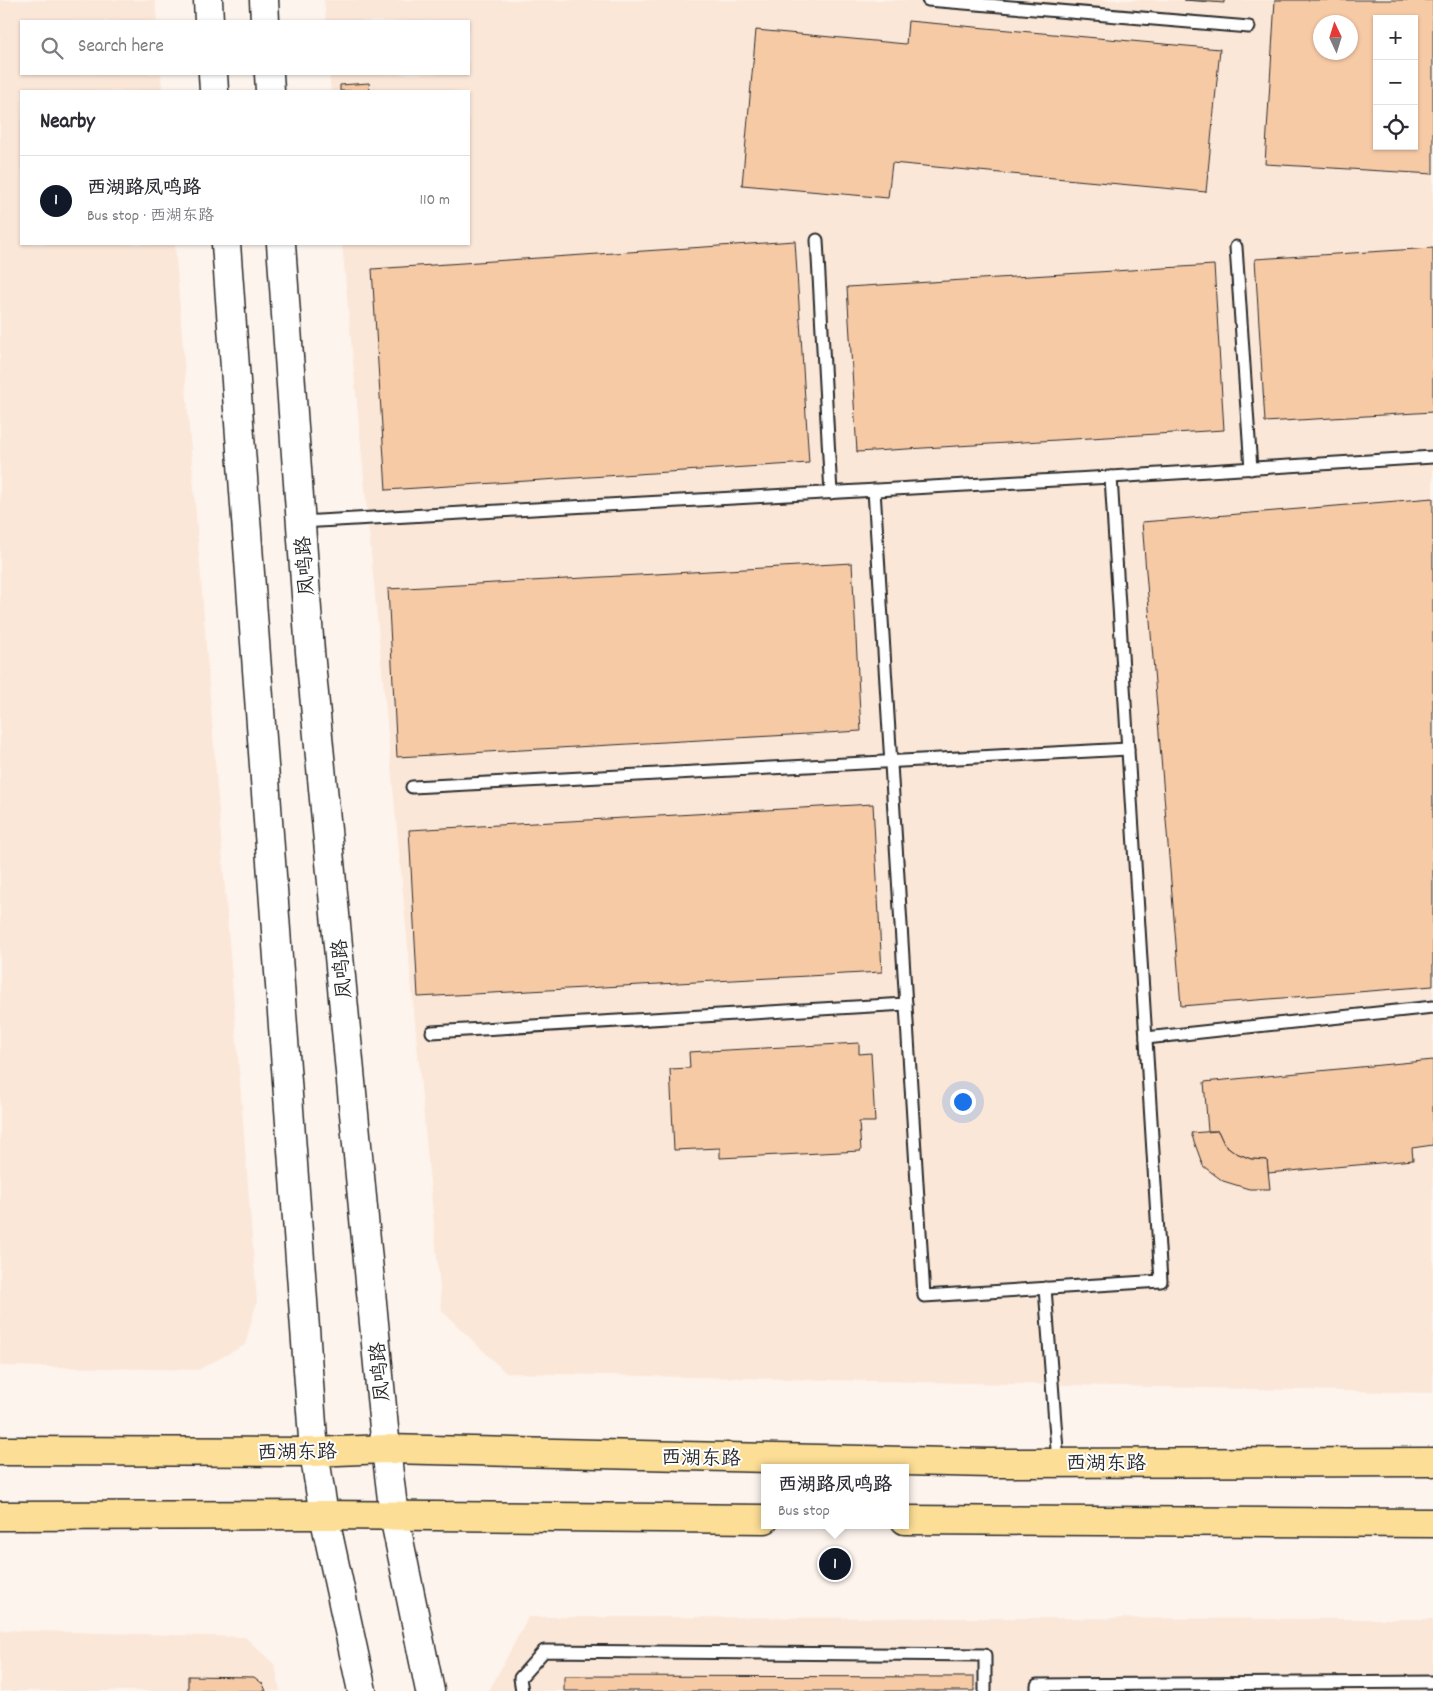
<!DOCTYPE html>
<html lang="en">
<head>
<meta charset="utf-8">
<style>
  :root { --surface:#fff; --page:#f2f2f3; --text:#2b2b33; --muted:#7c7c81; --line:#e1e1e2; --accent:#111827 }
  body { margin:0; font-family:Dekko,"LXGW WenKai TC",sans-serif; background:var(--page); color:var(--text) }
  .controls { position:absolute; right:15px; top:15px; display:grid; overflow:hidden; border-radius:0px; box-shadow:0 1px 4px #0004 }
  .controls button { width:45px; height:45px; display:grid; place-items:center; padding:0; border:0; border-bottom:1px solid var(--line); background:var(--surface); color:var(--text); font:25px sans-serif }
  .compass { position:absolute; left:1313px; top:15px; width:45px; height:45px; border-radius:50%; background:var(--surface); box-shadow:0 1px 4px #0004; rotate:356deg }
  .you { position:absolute; left:962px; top:1101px; width:18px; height:18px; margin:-12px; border:4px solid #fff; border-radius:50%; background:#1a73e8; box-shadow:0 0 0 8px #1a73e833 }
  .badge { display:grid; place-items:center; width:32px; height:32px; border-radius:50%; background:var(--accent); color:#fff; font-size:16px; font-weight:700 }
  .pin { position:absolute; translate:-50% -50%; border:2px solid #fff; box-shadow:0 1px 5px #0006 }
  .popup { position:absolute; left:761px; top:1464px; width:148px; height:65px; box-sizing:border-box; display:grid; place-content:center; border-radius:0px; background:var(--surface); filter:drop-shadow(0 1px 4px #0005); font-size:16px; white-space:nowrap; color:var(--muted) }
  .popup b { font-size:19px; color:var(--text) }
  .popup::after { content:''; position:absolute; left:50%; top:100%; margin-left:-10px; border:10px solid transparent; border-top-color:var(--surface) }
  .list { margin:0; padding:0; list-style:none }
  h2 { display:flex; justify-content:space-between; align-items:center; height:65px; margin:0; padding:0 20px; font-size:21px }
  h2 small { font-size:16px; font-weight:400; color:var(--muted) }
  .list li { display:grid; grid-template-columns:32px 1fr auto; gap:15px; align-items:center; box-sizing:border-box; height:90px; padding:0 20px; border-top:1px solid var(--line) }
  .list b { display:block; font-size:19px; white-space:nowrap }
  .list p { margin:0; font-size:16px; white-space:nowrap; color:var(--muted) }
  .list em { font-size:16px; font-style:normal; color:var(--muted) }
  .icon { flex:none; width:28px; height:28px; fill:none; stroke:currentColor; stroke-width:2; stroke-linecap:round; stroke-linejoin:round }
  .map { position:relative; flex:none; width:1433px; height:1691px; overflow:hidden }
  .search { position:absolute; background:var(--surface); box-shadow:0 1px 4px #0004; left:20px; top:20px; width:450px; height:55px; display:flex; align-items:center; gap:12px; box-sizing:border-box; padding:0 18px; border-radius:0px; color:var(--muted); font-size:19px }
  .panel { position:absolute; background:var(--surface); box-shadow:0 1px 4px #0004; left:20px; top:90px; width:450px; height:155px; border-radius:0px }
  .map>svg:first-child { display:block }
</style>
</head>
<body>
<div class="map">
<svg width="1433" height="1691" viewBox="0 0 1433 1691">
  <rect width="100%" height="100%" fill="#fdf4ed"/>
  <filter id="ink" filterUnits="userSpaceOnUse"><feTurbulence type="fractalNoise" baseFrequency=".02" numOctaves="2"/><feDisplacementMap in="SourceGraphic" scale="10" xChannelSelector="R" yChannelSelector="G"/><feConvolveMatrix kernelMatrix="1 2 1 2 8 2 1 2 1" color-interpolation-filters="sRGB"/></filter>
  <g filter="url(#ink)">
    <!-- built -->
    <g fill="#fbe7d8" fill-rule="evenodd">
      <path d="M0,0H155L157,21H21V74H161L162,91H21V244H175L257,1301L245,1345L198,1370L0,1366Z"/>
      <path d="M324,0H1433V1393L506,1373L442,1311L342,244H469V91H331L329,74H469V21H326ZM1377,19H1414V146H1377ZM1320,22H1350V52H1320Z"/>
      <path d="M528,1617L1433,1619V1691H489Z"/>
      <path d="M0,1630L245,1637L275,1665L280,1691H0Z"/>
    </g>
    <!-- building -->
    <g fill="#f7caa6" stroke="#2b2b2b" fill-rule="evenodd">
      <path d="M1184,0H1224V3Z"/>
      <path d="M1275,0H1433V174L1265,164ZM1377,19H1414V146H1377ZM1320,22H1350V52H1320Z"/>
      <path d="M908,21L1220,49L1206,192L892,163L888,198L742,185L756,30L906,44Z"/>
      <path d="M369,83L370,91H340V85Z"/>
      <path d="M795,241L809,463L386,490L372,269Z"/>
      <path d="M1433,248V412L1265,422L1255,259Z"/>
      <path d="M1214,265L1224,430L857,452L847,287Z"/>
      <path d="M1433,498V986L1181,1006L1142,522Z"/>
      <path d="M852,563L861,731L397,757L388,589Z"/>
      <path d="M873,804L882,972L418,997L409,830Z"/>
      <path d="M859,1043V1054L871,1053L875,1122H859L861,1151L720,1158V1148L674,1150L670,1069L690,1068L689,1052Z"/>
      <path d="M1433,1060V1145L1412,1148L1413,1160L1268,1173L1267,1160L1251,1159L1236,1153L1224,1144L1218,1131H1208L1204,1082Z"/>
      <path d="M1218,1131L1224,1144L1236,1153L1251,1159L1267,1160L1270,1189H1249L1223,1181L1203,1166L1191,1133Z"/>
      <path d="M188,1676L254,1677L263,1684L266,1691H188Z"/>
      <path d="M564,1676L974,1677V1691H564Z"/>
    </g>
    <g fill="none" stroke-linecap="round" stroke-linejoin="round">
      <!-- service casing -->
      <g stroke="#2b2b2b" stroke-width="15">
        <g id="service">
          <path d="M928,0L1249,27"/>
          <path d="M817,240L831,493"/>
          <path d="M1236,247L1251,469"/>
          <path d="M874,490L924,1296L1161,1281L1111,477"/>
          <path d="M301,522L1111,477L1433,457"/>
          <path d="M412,787L1128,749"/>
          <path d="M432,1032L906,1004"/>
          <path d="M1146,1038L1433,1007"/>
          <path d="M1045,1288L1058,1463"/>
          <path d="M522,1691L520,1678L544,1651L985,1655V1691"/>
          <path d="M1037,1691V1685L1433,1682"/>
        </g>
      </g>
      <!-- tertiary casing -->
      <g stroke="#2b2b2b" stroke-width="31">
        <g id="tertiary">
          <path d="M208,0L209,21"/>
          <path d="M264,0L265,21"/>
          <path d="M213,74L214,91"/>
          <path d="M269,74L270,91"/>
          <path d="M226,244L314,1452L324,1515L362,1691"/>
          <path d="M281,244L310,652L386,1449L394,1516L430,1691"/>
        </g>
      </g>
      <!-- primary casing -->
      <g stroke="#2b2b2b" stroke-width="31">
        <g id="primary">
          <path d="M0,1451L314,1452L386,1449L990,1463L1433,1462"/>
          <path d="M0,1516L324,1515L765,1519"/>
          <path d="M905,1520L1433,1523"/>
        </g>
      </g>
      <!-- service -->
      <use href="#service" stroke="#fff" stroke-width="11"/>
      <!-- tertiary -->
      <use href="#tertiary" stroke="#fff" stroke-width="28"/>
      <!-- primary -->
      <use href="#primary" stroke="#fdde96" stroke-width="28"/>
    </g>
  </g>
  <g text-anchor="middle" stroke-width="4" stroke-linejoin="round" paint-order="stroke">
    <!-- street labels -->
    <g font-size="20" fill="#2b2b2b" stroke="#fff">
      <text transform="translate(304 566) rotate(-94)" y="7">凤鸣路</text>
      <text transform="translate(341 969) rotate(-95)" y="7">凤鸣路</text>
      <text transform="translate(379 1372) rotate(-95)" y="7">凤鸣路</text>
      <text transform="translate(297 1451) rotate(-1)" y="7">西湖东路</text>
      <text transform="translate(701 1457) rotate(1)" y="7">西湖东路</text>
      <text x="1106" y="1469">西湖东路</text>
    </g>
  </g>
</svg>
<div class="controls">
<button>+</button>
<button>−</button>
<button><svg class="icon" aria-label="locate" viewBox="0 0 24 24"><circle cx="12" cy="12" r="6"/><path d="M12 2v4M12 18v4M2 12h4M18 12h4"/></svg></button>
</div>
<svg class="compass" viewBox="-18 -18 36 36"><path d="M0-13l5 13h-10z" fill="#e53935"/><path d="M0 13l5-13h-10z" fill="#7c7c81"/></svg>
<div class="you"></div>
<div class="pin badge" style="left:835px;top:1564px">1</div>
<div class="popup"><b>西湖路凤鸣路</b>Bus stop</div>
<div class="search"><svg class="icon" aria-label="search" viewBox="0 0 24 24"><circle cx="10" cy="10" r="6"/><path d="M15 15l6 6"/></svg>Search here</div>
<section class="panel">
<h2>Nearby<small></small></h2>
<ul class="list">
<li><span class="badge">1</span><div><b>西湖路凤鸣路</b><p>Bus stop · 西湖东路</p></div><em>110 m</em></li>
</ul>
</section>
</div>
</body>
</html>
